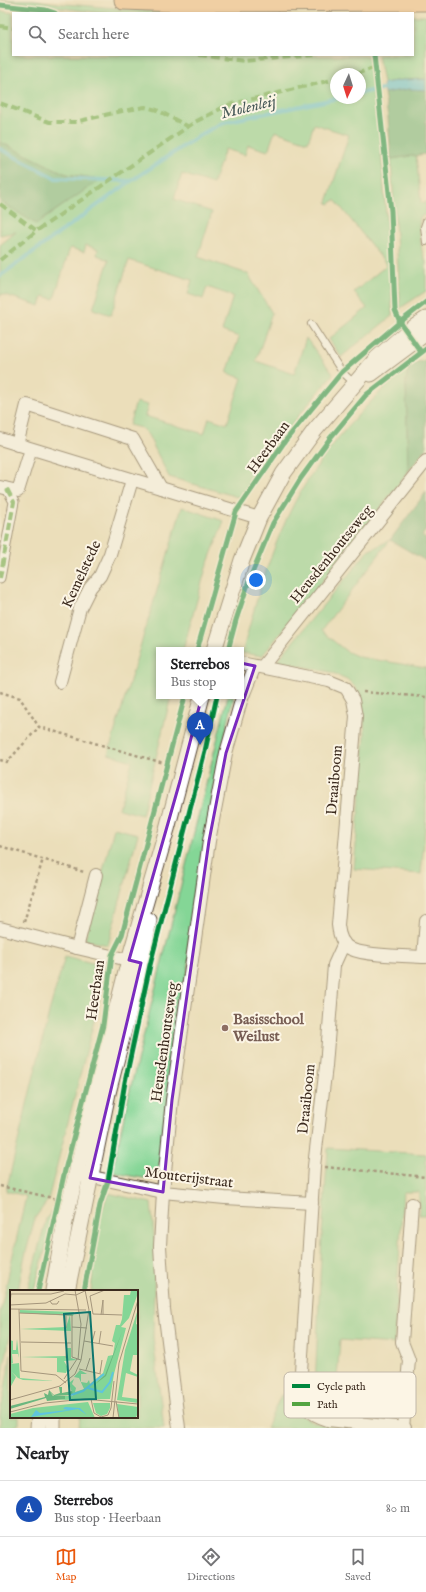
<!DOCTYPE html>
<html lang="en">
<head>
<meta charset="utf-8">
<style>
  :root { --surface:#fff; --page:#f6f6f6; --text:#202124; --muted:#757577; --line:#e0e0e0; --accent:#ea580c }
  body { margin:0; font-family:"IM FELL English",serif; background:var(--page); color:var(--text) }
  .compass { position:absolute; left:330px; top:68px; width:36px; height:36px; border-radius:50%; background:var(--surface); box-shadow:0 2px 6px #0003; rotate:184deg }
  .you { position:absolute; left:256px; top:580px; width:14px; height:14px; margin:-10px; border:3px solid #fff; border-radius:50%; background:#1a73e8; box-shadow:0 0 0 6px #1a73e833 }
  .badge { display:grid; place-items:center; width:26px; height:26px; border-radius:50%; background:var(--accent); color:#fff; font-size:13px; font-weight:700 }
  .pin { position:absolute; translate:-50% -33px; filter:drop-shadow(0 1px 2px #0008) }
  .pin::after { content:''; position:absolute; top:21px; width:14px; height:12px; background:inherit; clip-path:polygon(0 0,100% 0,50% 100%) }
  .popup { position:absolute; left:156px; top:647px; width:88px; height:52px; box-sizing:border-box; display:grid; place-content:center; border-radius:0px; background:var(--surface); filter:drop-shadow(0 1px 3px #0005); font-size:13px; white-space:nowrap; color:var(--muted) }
  .popup b { font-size:15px; color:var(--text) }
  .popup::after { content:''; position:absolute; left:50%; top:100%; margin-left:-8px; border:8px solid transparent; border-top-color:var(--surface) }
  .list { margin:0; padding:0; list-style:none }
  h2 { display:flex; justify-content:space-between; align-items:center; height:52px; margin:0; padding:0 16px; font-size:17px }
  h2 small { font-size:13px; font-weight:400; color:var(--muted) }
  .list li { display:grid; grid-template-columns:26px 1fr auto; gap:12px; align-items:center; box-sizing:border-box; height:56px; padding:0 16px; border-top:1px solid var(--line) }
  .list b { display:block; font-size:15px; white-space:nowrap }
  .list p { margin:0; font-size:13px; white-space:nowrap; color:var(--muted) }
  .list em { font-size:13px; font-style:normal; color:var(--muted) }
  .icon { flex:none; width:22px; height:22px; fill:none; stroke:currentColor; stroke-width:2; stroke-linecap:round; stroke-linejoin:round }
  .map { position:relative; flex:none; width:426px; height:1428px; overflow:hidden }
  .search { position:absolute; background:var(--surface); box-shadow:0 2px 6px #0003; left:12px; right:12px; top:12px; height:44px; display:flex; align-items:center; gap:10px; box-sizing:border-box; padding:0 14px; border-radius:0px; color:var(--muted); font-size:15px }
  .sheet { height:108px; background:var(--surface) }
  nav { display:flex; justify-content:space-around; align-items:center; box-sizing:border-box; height:56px; border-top:1px solid var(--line); background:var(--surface); font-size:11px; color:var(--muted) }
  nav a { display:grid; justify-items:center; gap:2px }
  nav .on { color:var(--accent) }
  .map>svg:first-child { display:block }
</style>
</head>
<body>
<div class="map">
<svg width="426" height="1428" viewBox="0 0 426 1428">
  <rect width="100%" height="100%" fill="#fcf5e5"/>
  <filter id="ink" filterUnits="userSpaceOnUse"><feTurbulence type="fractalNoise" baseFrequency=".025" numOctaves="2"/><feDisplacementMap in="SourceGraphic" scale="8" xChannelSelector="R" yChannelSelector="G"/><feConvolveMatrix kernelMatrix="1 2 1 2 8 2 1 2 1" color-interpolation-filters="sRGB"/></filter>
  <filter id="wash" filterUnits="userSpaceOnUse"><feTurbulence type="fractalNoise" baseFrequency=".012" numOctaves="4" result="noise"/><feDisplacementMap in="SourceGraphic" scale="16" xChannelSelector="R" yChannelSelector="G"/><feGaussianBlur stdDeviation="0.9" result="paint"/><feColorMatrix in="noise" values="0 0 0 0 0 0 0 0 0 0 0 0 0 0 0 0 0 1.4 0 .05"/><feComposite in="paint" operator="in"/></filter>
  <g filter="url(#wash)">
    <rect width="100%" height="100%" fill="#ebdeba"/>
    <!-- green -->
    <g fill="#84d696" stroke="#60805a" fill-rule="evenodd">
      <path d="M0,0H33L64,4L184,13H100Z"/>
      <path d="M0,11L13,13V55L369,56L376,117L380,135L392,297V316L341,357L329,339L367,308L354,292L387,265L335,200L329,204L327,202L349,135L314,124L308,142L275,131L268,151L248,145L245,155L225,149L213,184L182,174L174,199L212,212L198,257L248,274L272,313L256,361L294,374L306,338L333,374L299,415L241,498L169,477L148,435L141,428L129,425L136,402L148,405L145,416L204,434L209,418L227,424L242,378L227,373L239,337L222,331L233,296L207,287L203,299L188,294L192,280L129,260L111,315L93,309L109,260L97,255L98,249L86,245L84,252L70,248L54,299L43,296L40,306L2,294L0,296V245L16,232L0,235V201L37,224L100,179L66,174L0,142ZM336,74H360V98H336Z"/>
      <path d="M413,16H426V79L402,80L383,83L378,55H413Z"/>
      <path d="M416,155L421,203L426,202V214L420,217L419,226L422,251L426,262V291L399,309L400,297L391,159Z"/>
      <path d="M408,367L406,381L408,472L347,551L262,656L242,653C249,628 255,604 263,580C273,550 285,518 301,491C329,444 367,402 408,367Z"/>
      <path d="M182,507L224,521L206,568L183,650H159V696H171L142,815L119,809L132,761L108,754Z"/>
      <path d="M390,540L321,631L346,651L359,657L426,668V818L421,874L354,869L365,735L362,700L356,688L347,679L330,672L277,661L368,551Z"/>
      <path d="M228,696H234L216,775L158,1176L157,1179C142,1179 126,1175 112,1172L129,1094Z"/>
      <path d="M114,828L138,834L108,945L85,940Z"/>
      <path d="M65,956L108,967L48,1200L35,1218L24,1260L18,1291H11V1330L0,1390V1313L26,1196L6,1191L51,1005Z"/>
      <path d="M328,1148L426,1154V1215H419V1192H403L394,1344L340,1340L335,1404C324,1401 320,1396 315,1387L322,1235Z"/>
      <path d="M108,1193L151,1203L155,1245L153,1337L164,1428H79L80,1417H137V1291H91L98,1222Z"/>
      <path d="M58,1203L34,1291H27L46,1219Z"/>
      <path d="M11,1354V1417H19V1424L12,1428H0V1415Z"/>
      <path d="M281,1395L294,1396C297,1426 326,1425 349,1428H266Z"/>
    </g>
    <!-- forest -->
    <g fill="#6bb77f" stroke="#53704e">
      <path d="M409,89L426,90V154L391,159L388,117L384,93Z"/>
      <path d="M0,142L66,174L101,179L36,224L0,201Z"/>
      <path d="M426,360V449L408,472L406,381C409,365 409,363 426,360Z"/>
      <path d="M426,492V530L422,536L426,539V561L390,540Z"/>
    </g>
    <!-- water -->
    <path fill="#5fc5dd" stroke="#4d787e" d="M426,79V90L409,89L384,93L383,83L402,80Z"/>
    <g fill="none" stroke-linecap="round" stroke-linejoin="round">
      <!-- stream -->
      <g stroke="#5fc5dd" stroke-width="4">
        <path d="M360,93L387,88"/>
        <path d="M0,149L55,178L130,181"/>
        <path d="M0,276L131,181L200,135L224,122L339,98"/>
      </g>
    </g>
  </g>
  <g filter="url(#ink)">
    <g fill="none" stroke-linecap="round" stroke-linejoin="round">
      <!-- service casing -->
      <g stroke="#554535" stroke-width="8">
        <g id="service">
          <path d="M426,221L424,227L426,242"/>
          <path d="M311,324L342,372L354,383"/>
        </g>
      </g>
      <!-- pedestrian casing -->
      <g stroke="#554535" stroke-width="11">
        <path id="pedestrian" d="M0,578L14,502L6,487"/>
      </g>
      <!-- minor casing -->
      <g stroke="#554535" stroke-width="14">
        <g id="minor">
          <path d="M0,439L259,518"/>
          <path d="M17,445L27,405L133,439L161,488"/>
          <path d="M0,487L18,491L31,449"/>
          <path d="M241,663L329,681L346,688L353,700L356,716L338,925C339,935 342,945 351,949C365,956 408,956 426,957"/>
          <path d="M262,667L426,461"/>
          <path d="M60,682L80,608L90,588L100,576L110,554L132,480"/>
          <path d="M0,928L77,948L137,962"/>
          <path d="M344,943L334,965L326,1066L314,1166L300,1387C302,1407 309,1414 328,1420L405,1428"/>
          <path d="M77,948L96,875"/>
          <path d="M423,957L426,921"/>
          <path d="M83,1175L163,1192L225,1198L312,1203"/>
          <path d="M179,1428L164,1309L160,1246L163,1192L172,1100L209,841L226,753L241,701L255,666"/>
          <path d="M403,1428L409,1360L402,1342L412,1204"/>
        </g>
      </g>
      <!-- tertiary casing -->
      <g stroke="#554535" stroke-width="17">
        <g id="tertiary">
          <path d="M371,374L426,333"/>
          <path d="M214,650L242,560L259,518L283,474L315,430L377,358L407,332L426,319"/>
          <path d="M53,1291L66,1216L100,1075L129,960L167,829L202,696"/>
          <path d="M67,1291L108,1093L141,963L149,920"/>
          <path d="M53,1417V1428"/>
          <path d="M38,1428L39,1417"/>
        </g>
      </g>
      <!-- primary casing -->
      <g stroke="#554535" stroke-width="21">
        <path id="primary" d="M124,0L177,2L426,1"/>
      </g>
      <!-- path -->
      <g stroke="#554535" stroke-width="2.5" stroke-dasharray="3 3" stroke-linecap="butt">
        <path d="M0,692L20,698L39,727L167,764"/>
        <path d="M363,692L426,697"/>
        <path d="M0,760L7,762L39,727"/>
        <path d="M0,846L84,872"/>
        <path d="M24,922L43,859"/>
        <path d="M325,1167L426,1177"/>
        <path d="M0,1186L57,1199"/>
      </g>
      <!-- service -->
      <use href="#service" stroke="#fff" stroke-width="6"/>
      <!-- pedestrian -->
      <use href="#pedestrian" stroke="#fff" stroke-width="9"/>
      <!-- minor -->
      <use href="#minor" stroke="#fff" stroke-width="12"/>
      <!-- tertiary -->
      <use href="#tertiary" stroke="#fff" stroke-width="15"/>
      <!-- primary -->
      <use href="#primary" stroke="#f7bd88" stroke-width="19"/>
      <!-- quiet -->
      <g stroke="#54a441" stroke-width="4" stroke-dasharray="8 4" stroke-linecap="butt">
        <path d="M0,26L13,28"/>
        <path d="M199,55L244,61L316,55"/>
        <path d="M356,74L376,67"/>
        <path d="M0,103L49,122H75L122,111L145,107L157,110L189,127"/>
        <path d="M0,204L37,231"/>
        <path d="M0,260L35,232L129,167L195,122L228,105L336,79"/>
        <path d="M0,578L14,502L6,487"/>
      </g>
      <!-- cycleway casing -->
      <g stroke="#fcf5e5" stroke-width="8">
        <g id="cycleway">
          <path d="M0,5L46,10L55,13"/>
          <path d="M374,55L391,211L395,310L400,322L421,352"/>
          <path d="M197,650L236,512L285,441L342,372L400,322L426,302"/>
          <path d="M228,650L236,620L250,578L273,523L301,478L331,437L366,395L426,349"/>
          <path d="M38,1291L65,1170L103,1025L112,955L122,935L185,696"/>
          <path d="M84,1291L100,1205L108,1181L125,1082L150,965L205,751L217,696"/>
        </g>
      </g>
      <!-- cycleway -->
      <use href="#cycleway" stroke="#00873e" stroke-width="5"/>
    </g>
  </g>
  <!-- marked area -->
  <path d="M0 0H426V1428H0ZM212,657L255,666L226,753L209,841L172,1100L163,1192L90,1178L141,963L129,960L180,781Z" fill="#ebdeba" fill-opacity=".55" fill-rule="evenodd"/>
  <path fill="none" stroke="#7b2cbf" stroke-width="3" stroke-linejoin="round" d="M212,657L255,666L226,753L209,841L172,1100L163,1192L90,1178L141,963L129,960L180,781Z"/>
  <!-- markers -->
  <circle fill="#8d6e63" stroke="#fcf5e5" stroke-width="1.5" cx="225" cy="1028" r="4"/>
  <g text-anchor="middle" stroke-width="4" stroke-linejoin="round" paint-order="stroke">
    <!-- street labels -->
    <g font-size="15" fill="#3b2a1e" stroke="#fcf5e5">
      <text transform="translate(268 447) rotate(-54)" y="5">Heerbaan</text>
      <text transform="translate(331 554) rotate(-51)" y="5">Heusdenhoutseweg</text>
      <text transform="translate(81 574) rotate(-65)" y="5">Kemelstede</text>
      <text transform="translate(334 780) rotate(-85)" y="5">Draaiboom</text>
      <text transform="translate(95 990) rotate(-82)" y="5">Heerbaan</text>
      <text transform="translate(164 1042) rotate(-82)" y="5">Heusdenhoutseweg</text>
      <text transform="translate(306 1099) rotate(-84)" y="5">Draaiboom</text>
      <text transform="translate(189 1177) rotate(7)" y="5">Mouterijstraat</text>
    </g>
    <!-- education labels -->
    <g font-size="15" font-weight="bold" fill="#785e54" stroke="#fcf5e5" text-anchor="start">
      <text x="233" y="1024">Basisschool<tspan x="233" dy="17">Weilust</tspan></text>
    </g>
    <!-- water labels -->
    <g font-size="16" font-style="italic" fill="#465857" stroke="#fcf5e5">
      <text transform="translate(248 106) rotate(-14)" y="6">Molenleij</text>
    </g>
  </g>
  <!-- overview -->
  <g transform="translate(10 1290)">
    <rect width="128" height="128" fill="#ebdeba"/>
    <path d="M121,0H128V3L119,28L111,37L116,38L104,84L100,109L48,110L55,109V106H63L59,93L64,89L62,94L66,98L65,102L74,99L69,88L64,87L70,80L77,84H71V92L77,93L79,90L80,94L93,83L98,66L103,65L105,53L102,51L106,35H110L112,29L114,5H120ZM128,19L126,34L128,35V65H123L120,81L128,85V87L116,83L112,107L128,109V113L107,110L115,60ZM10,20L64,22V23L63,26L10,23ZM60,25L61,41L10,39L56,37ZM7,49L9,68L8,64H2L3,73L1,74L9,73L10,88L44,91L13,90L8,88L2,82L6,87L0,98V50L3,51V60H6ZM57,58H61V68L67,70L54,71L58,78L56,83L47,82V68L11,67L56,66ZM78,112L85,128H0V124L23,118ZM83,113H100V118L97,124L91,126L86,123ZM107,114L128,117V124L125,128H109Z" fill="#84d696"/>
    <path d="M112,42L96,86L84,95L95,85ZM49,97H52V103L62,101L63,105L44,106L40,102L43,106H55V109L37,111L36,108L0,119V116L35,107L34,103L38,105L39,100L44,105L50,103Z" fill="#6bb77f"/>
    <path d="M55,117L70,118L77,125L68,119L21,127L26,120L30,123L58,120L53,119Z" fill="#5fc5dd"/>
    <path fill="none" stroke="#5fc5dd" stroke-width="2" d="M78,98L92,102L100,92L103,82M61,105L73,101L94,84"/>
    <path fill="none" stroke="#a5967c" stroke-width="1" d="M65,0L71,34L68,70M95,0L80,6L83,24L112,25M40,11L42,14H47L49,11M0,13L1,4H41L54,1M0,15L36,13L55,4L66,5L77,0M0,19L76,20M9,19L11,81L46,85L56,93M9,23L62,25V67L71,70M56,24V38M91,25L93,10V25M62,37L77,38M74,51L103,56M11,52L61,53M82,53L85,41M89,54L91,41M56,68L57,53M69,79L91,84M76,80L80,68M90,83L92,70M54,89L67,69M81,109L84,123L91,127L98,125L101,118L104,91M0,110L50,96L65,84L71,70L79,20L75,0M106,111L109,128M0,122L35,113L75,109L128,114M103,128L109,73L128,10"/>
    <path fill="#0f766e" fill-opacity="0.15" stroke="#0f766e" stroke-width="2" d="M80,22L86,109L60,110L54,24Z"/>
    <rect width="128" height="128" fill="none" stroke="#3b2a1e" stroke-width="2"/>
  </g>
  <!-- legend -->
  <rect x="284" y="1372" width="132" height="46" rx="6" fill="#fcf5e5" stroke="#c2b8a9" stroke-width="1"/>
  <rect x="292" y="1384" width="18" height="4" fill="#00873e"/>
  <rect x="292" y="1402" width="18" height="4" fill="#54a441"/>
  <g font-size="11" fill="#3b2a1e">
    <text x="317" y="1390">Cycle path</text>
    <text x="317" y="1408">Path</text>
  </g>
</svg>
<svg class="compass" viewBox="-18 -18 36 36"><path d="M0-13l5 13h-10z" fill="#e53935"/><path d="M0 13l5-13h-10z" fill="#757577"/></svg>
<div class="you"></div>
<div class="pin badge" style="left:200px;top:745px;background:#1a4fb4">A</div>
<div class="popup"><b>Sterrebos</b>Bus stop</div>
<div class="search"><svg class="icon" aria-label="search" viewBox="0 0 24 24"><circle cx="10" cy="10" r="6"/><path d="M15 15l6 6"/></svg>Search here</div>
</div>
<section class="sheet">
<h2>Nearby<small></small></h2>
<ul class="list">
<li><span class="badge" style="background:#1a4fb4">A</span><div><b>Sterrebos</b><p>Bus stop · Heerbaan</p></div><em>80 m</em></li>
</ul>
</section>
<nav>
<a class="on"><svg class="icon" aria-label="map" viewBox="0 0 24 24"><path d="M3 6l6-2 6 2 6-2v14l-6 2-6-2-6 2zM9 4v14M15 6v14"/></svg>Map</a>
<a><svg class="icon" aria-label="directions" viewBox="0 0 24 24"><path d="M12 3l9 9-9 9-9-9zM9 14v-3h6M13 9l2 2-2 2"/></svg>Directions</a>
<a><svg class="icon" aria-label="saved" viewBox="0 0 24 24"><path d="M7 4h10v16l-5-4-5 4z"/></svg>Saved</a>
</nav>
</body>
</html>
